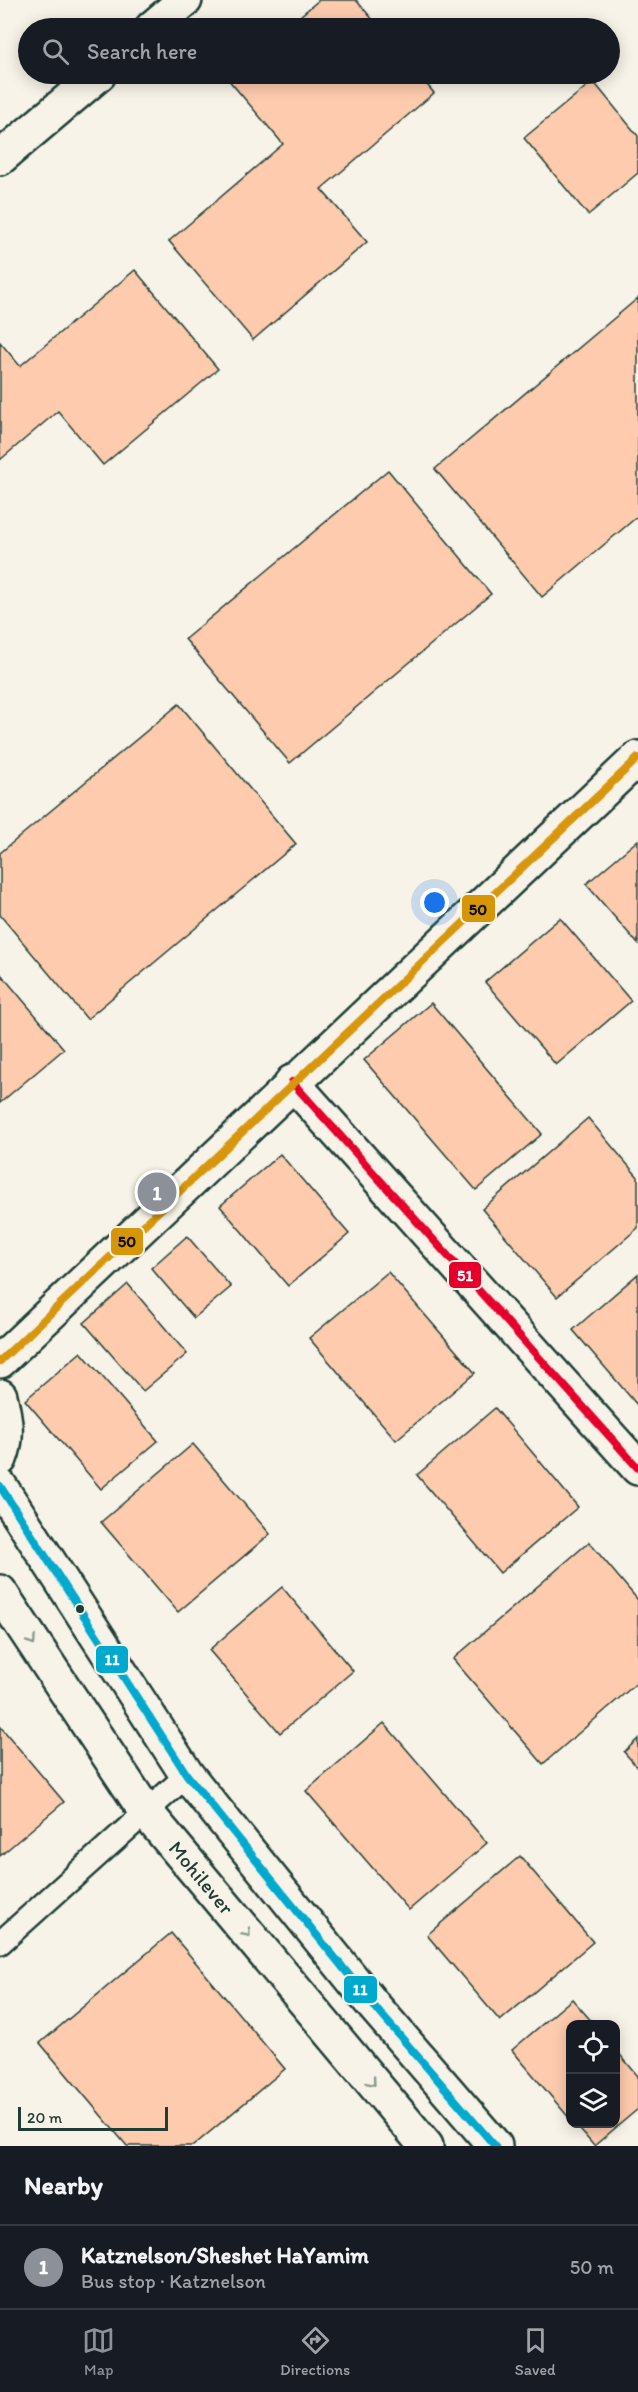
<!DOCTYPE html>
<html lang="en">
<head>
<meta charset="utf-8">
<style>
  :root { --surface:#171b24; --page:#242831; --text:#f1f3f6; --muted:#9ea1a6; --line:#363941; --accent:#8c9099 }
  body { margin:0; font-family:Itim,sans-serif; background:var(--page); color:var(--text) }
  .controls { position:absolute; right:18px; bottom:18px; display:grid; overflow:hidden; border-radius:12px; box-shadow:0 3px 15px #0003 }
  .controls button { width:54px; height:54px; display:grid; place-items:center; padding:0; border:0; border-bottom:2px solid var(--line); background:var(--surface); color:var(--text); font:30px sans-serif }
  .scale { position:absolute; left:18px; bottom:15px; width:150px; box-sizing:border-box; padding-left:6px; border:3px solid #1f3d34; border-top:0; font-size:16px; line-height:21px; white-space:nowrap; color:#1f3d34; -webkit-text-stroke:4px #f7f3e8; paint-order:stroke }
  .you { position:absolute; left:435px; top:903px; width:21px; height:21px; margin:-15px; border:4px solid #fff; border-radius:50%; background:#1a73e8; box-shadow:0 0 0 9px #1a73e833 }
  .badge { display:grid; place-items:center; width:39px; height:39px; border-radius:50%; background:var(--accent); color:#fff; font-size:20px; font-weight:700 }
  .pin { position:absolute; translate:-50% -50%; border:3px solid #fff; box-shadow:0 2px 6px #0006 }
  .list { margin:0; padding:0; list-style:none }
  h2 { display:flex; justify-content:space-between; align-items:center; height:78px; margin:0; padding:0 24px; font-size:26px }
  h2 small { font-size:20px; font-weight:400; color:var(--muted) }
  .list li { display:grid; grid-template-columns:39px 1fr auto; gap:18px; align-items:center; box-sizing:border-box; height:84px; padding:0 24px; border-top:2px solid var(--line) }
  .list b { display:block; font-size:22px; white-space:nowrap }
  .list p { margin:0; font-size:20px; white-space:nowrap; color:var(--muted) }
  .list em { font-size:20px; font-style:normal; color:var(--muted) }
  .icon { flex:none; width:33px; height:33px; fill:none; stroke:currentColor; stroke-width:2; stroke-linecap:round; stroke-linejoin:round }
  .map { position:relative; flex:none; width:638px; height:2146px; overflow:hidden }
  .search { position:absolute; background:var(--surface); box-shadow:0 3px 15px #0003; left:18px; right:18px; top:18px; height:66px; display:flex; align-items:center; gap:15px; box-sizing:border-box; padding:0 21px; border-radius:33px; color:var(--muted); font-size:22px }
  .sheet { height:162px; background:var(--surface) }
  nav { display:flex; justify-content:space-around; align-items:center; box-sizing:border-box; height:84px; border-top:2px solid var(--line); background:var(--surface); font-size:16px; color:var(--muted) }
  nav a { display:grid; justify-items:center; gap:3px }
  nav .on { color:var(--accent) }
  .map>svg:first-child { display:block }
</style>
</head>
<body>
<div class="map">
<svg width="638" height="2146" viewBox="0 0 638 2146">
  <rect width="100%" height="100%" fill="#f7f3e8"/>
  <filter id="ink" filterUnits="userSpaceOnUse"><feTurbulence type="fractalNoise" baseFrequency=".0167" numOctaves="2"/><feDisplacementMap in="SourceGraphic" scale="12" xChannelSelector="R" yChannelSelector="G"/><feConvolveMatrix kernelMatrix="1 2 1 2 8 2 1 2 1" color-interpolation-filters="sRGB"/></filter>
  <g filter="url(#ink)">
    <!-- building -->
    <g fill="#fecbae" stroke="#1f3d34" stroke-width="1.5">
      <path d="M319,0H356L380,28H286Z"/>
      <path d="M232,74H418L434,93L321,189L367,242L253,340L169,241L283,144L227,78Z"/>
      <path d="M593,81L638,136V173L588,215L524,138Z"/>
      <path d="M135,270L218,369L103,465L58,411L0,460V342L20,366Z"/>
      <path d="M638,298V516L542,597L435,469Z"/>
      <path d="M388,470L491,594L290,763L185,639Z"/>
      <path d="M179,704L296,844L87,1019L0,915V853Z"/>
      <path d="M638,840V944L586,884Z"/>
      <path d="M560,918L631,1001L556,1065L485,982Z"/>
      <path d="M0,973L64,1049L0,1103Z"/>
      <path d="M431,1003L542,1134L476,1190L364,1060Z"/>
      <path d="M588,1118L638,1177V1228L557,1297L482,1209Z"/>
      <path d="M280,1154L349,1234L288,1286L220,1206Z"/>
      <path d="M187,1236L231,1287L194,1318L151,1268Z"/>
      <path d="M388,1272L475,1373L396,1440L309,1338Z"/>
      <path d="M638,1274V1406L573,1330Z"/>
      <path d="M128,1284L187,1354L143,1391L84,1323Z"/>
      <path d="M81,1352L158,1441L101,1489L25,1400Z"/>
      <path d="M495,1408L578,1507L500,1573L417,1475Z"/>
      <path d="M193,1444L270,1534L178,1612L101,1522Z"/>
      <path d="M589,1542L638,1600V1682L543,1764L453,1659Z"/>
      <path d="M282,1587L353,1671L280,1733L209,1650Z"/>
      <path d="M384,1723L487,1843L409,1910L306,1791Z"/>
      <path d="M0,1726L64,1802L0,1856Z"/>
      <path d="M638,1739V1768L624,1752Z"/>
      <path d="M520,1856L593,1942L500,2021L427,1935Z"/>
      <path d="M171,1933L285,2069L193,2146H127L40,2043Z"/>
      <path d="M572,1999L594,2024H570V2119L512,2050Z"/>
      <path d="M616,2050L638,2076V2109L594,2146L575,2124H616Z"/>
    </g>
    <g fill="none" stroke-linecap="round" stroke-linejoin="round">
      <!-- lane casing -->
      <g stroke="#1f3d34" stroke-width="27">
        <path id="lane" d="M0,1943L187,1775"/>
      </g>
      <!-- street casing -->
      <g stroke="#1f3d34" stroke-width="38">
        <g id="street">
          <path d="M152,28L185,0"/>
          <path d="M0,158L99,74"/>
          <path d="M292,1082L638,1468"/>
        </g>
      </g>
      <!-- secondary casing -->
      <g stroke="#1f3d34" stroke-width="38">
        <g id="secondary">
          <path d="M0,1361L638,758"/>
          <path d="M0,1396C5,1417 9,1438 0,1459"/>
          <path d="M0,1486L187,1775L374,2006L495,2146"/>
          <path id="s1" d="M0,1592L146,1812L426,2146"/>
        </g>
      </g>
      <!-- lane -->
      <use href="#lane" stroke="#f7f3e8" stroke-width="22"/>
      <!-- street -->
      <use href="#street" stroke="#f7f3e8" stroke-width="33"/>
      <!-- secondary -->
      <use href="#secondary" stroke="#f7f3e8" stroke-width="33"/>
      <!-- bus-1 casing -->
      <g stroke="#f7f3e8" stroke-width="12">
        <path id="bus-1" d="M292,1082L638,1468"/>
      </g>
      <!-- bus-2 casing -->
      <g stroke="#f7f3e8" stroke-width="12">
        <path id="bus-2" d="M0,1361L638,758"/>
      </g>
      <!-- bus-3 casing -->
      <g stroke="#f7f3e8" stroke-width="12">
        <path id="bus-3" d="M0,1486L187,1775L374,2006L495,2146"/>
      </g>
      <!-- bus-1 -->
      <use href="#bus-1" stroke="#e4002b" stroke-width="8"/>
      <!-- bus-2 -->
      <use href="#bus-2" stroke="#d79608" stroke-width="8"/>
      <!-- bus-3 -->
      <use href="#bus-3" stroke="#00a9ce" stroke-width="8"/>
    </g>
    <!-- one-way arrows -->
    <defs><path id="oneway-chevron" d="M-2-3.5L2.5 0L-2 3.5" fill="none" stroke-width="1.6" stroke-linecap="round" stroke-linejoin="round" transform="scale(1.5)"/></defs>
    <g stroke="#8b988e">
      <use href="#oneway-chevron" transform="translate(32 1641) rotate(56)"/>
      <use href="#oneway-chevron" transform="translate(247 1933) rotate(50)"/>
      <use href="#oneway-chevron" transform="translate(372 2082) rotate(50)"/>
    </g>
  </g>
  <!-- markers -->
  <circle fill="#1f3d34" stroke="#f7f3e8" stroke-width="2" cx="80" cy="1609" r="5"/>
  <g text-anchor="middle" stroke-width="5" stroke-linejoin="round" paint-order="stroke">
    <!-- street labels -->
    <g font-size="21" fill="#1f3d34" stroke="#f7f3e8">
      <text dy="7" stroke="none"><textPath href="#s1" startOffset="350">Mohilever</textPath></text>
    </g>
  </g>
  <g stroke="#f7f3e8" stroke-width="2">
    <rect x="461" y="894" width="35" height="29" rx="6" fill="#d79608"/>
    <rect x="110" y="1227" width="34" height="29" rx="6" fill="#d79608"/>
    <rect x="448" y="1261" width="34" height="28" rx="6" fill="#e4002b"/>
    <rect x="95" y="1645" width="34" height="29" rx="6" fill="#00a9ce"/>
    <rect x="343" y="1975" width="35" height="29" rx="6" fill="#00a9ce"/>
  </g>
  <g font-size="16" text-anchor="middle" font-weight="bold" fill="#fff">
    <text x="465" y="1281">51</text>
    <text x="112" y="1665">11</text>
    <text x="360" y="1995">11</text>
  </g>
  <g font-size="16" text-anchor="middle" font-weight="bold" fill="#111">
    <text x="478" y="915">50</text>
    <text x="127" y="1247">50</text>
  </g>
</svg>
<div class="controls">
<button><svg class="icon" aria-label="locate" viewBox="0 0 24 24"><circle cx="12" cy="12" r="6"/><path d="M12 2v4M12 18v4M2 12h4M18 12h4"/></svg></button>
<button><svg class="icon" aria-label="layers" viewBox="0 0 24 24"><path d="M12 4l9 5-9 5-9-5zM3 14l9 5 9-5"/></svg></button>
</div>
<div class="scale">20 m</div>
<div class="you"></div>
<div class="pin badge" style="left:157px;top:1192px">1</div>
<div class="search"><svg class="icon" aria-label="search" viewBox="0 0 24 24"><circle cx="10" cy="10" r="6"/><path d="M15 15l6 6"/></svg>Search here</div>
</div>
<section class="sheet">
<h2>Nearby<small></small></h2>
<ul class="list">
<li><span class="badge">1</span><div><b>Katznelson/Sheshet HaYamim</b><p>Bus stop · Katznelson</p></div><em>50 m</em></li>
</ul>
</section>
<nav>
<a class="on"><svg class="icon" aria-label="map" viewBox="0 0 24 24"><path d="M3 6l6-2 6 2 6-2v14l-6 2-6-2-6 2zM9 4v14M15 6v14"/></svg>Map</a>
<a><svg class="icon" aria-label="directions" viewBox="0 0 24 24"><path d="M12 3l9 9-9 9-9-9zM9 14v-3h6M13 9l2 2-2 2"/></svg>Directions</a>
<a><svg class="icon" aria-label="saved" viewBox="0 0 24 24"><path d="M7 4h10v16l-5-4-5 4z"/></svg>Saved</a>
</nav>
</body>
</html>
